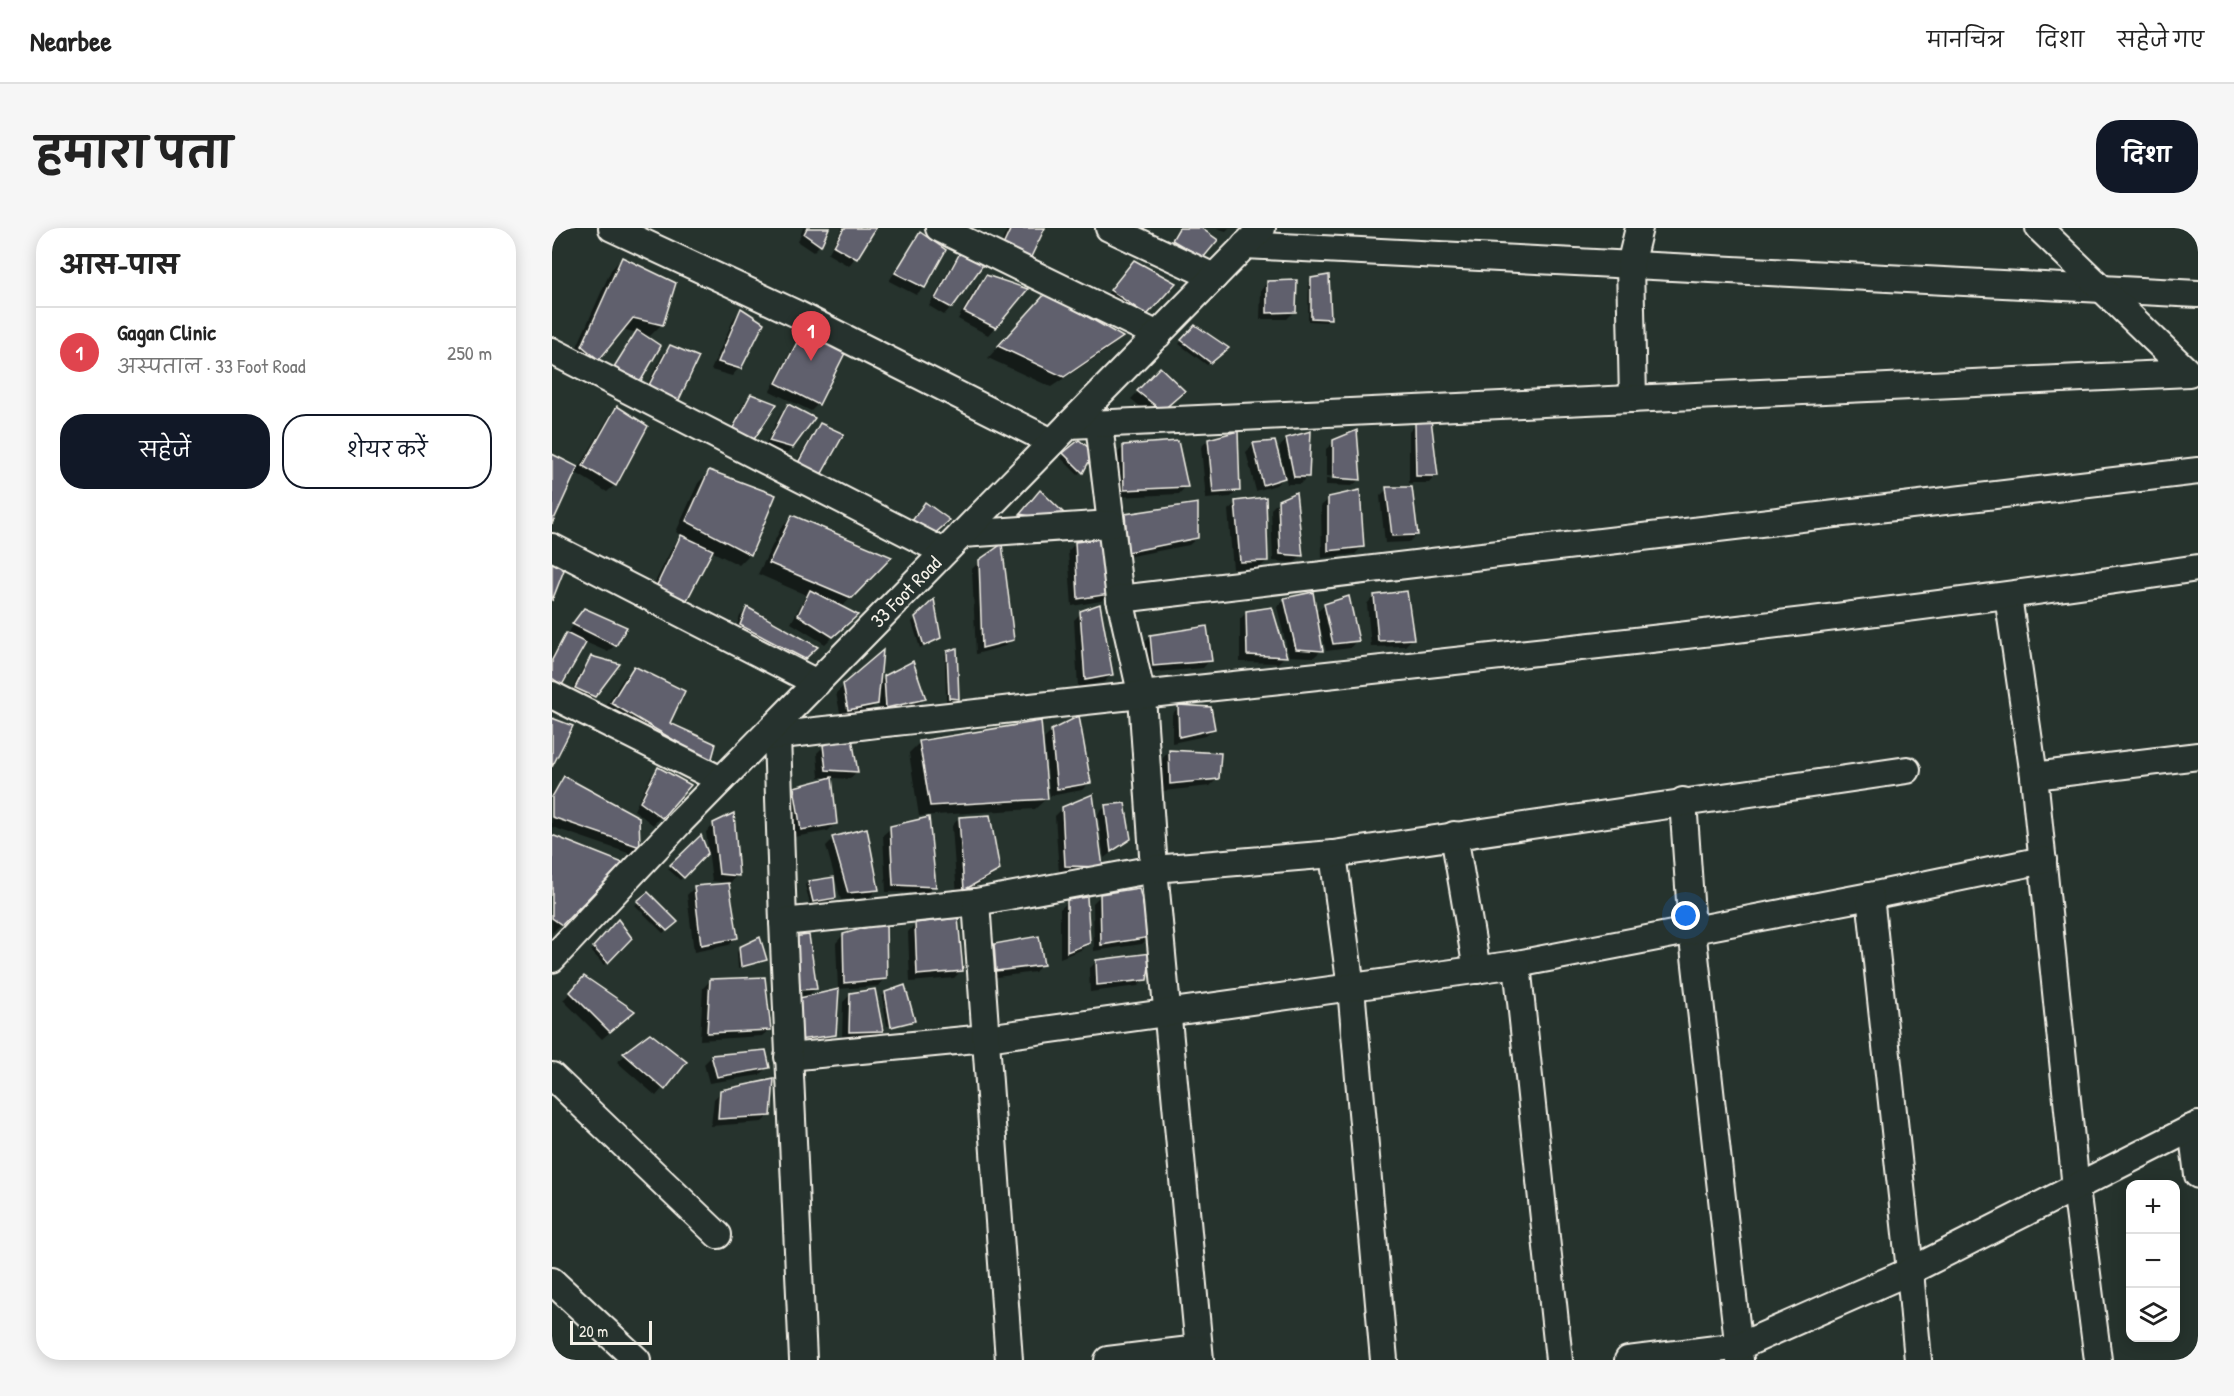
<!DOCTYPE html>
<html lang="hi">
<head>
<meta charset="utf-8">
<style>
  :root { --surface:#fff; --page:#f6f6f6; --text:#222; --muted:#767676; --line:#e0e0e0; --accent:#111827 }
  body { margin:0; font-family:"Patrick Hand","Playpen Sans Deva",sans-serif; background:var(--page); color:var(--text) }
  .controls { position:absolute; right:18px; bottom:18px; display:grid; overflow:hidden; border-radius:12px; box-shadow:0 3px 15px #0003 }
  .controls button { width:54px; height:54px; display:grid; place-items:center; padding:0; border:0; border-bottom:2px solid var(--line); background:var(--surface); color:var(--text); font:30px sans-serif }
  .scale { position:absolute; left:18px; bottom:15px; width:82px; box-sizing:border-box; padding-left:6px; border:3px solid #f4f1e8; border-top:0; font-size:16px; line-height:21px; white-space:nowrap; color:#f4f1e8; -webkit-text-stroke:4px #26332d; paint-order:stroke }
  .you { position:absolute; left:1134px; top:688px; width:21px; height:21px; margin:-15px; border:4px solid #fff; border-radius:50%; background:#1a73e8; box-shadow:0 0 0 9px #1a73e833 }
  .badge { display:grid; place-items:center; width:39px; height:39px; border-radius:50%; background:var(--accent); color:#fff; font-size:20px; font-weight:700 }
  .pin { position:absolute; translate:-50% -50px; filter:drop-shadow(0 2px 3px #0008) }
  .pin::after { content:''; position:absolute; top:32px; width:21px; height:18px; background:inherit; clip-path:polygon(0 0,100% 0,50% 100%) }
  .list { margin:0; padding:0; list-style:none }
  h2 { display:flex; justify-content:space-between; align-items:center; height:78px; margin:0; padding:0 24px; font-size:26px }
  h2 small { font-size:20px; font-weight:400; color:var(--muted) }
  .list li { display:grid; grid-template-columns:39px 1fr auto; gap:18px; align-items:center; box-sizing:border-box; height:90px; padding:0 24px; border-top:2px solid var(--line) }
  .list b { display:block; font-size:22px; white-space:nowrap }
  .list p { margin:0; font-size:20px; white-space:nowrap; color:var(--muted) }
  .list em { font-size:20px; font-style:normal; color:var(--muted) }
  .actions { display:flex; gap:12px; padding:18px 24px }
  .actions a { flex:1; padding:14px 0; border:2px solid var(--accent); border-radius:24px; text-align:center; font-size:21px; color:var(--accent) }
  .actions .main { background:var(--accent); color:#fff }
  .icon { flex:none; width:33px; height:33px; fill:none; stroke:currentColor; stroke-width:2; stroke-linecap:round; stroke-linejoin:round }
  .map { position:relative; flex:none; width:1646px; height:1132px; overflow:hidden; border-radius:24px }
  header { display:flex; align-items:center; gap:36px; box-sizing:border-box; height:84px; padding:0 30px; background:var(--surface); border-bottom:2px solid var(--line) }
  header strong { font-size:28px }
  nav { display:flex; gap:33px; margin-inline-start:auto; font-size:21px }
  .intro { display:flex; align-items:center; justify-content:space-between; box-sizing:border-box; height:144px; padding:0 36px }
  h1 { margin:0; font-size:42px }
  .button { padding:15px 27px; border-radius:24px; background:var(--accent); color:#fff; font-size:21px; font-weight:700 }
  main { display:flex; gap:36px; padding:0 36px }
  aside { flex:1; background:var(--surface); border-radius:24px; box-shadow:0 3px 15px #0003 }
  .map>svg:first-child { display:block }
</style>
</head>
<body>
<header>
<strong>Nearbee</strong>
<nav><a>मानचित्र</a><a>दिशा</a><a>सहेजे गए</a></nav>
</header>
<div class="intro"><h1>हमारा पता</h1><a class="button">दिशा</a></div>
<main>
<aside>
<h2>आस-पास<small></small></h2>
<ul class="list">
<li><span class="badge" style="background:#e0444e">1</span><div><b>Gagan Clinic</b><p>अस्पताल · 33 Foot Road</p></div><em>250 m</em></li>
</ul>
<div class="actions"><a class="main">सहेजें</a><a>शेयर करें</a></div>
</aside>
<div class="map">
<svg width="1646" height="1132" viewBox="0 0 1646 1132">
  <rect width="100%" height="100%" fill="#26332d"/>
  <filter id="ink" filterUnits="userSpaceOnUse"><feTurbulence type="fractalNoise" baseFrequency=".0167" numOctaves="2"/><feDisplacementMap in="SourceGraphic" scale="12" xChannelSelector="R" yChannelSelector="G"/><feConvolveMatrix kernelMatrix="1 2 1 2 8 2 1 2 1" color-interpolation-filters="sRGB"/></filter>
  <g filter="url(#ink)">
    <!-- shadow -->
    <g fill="#0007">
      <path d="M251,0H276L268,17L261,24L246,14Z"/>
      <path d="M290,0H323L297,38L276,26Z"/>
      <path d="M456,0H492L477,28L470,35L443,29Z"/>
      <path d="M626,0H646L664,12L643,36L614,20Z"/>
      <path d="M664,0H677L674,3Z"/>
      <path d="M368,6L372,59L364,67L337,53Z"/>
      <path d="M409,25L399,79L392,87L377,78L402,33Z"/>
      <path d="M70,30L122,56L109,97L98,108L89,106L54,150L85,105L70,101L35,142L20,130L59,42Z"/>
      <path d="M575,41L594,86L587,93L552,70Z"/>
      <path d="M434,48L443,99L436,107L406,91L426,56Z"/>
      <path d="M760,52L777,90L774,94L756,93L757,55Z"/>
      <path d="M716,54L742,84L735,91H708L709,62Z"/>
      <path d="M483,78L569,109L558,120L499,159L436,130Z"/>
      <path d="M189,82L187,140L180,148L159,142L182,90Z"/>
      <path d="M256,95L266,176L259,183L218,163L249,103Z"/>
      <path d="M643,99L672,123L655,137L627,116Z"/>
      <path d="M119,119L145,130L89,168L111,126Z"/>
      <path d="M608,141L624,170L601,189L579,171Z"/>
      <path d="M199,168L200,212L175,208L192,175Z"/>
      <path d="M237,177L240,219L233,227L211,221L229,185Z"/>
      <path d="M66,180L94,198L63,257L55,264L24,245L58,187Z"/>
      <path d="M864,196L884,247L877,255H857V204Z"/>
      <path d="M268,197L290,207L239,243L261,205Z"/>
      <path d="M656,212L686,262L679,269L654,271L649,219Z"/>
      <path d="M735,212L756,248L748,256H735L733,248L724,257L704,263L694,224L701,217L732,244L727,219Z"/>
      <path d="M527,214L540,224L526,247L509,230Z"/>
      <path d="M782,214L808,251L800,258L774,257V251L802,253V250L774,248V221Z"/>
      <path d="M572,219L634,258L627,266L565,269L564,226Z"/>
      <path d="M157,244L198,326L187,337L159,323L96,368L122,316L130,308L124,304L146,255Z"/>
      <path d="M835,261L865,306L857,314L833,315L828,268Z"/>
      <path d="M485,267L512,287L466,290Z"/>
      <path d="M777,271L810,319L803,326L770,330L769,278Z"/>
      <path d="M727,273L750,328L742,335L721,333L719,281Z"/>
      <path d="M684,275L715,333L707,340L681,341L676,282Z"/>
      <path d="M573,288L645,310L637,317L569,330L566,295Z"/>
      <path d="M240,289L338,329L289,380L296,394L273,416L239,395L254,367L206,346L229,300Z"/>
      <path d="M523,316L557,365L549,373L520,378L516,323Z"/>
      <path d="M428,333L460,411L453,418L424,426L420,341Z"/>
      <path d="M822,368L861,410L853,418L819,419L815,376Z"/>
      <path d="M733,372L763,386L773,377L805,412L798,420L774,423L767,394H765L770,422L762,429L737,428L725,379Z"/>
      <path d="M381,374L387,410L368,420L360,394Z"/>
      <path d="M195,381L264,419L245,438L182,405L188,388Z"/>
      <path d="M32,382L63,417L56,424L33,414L9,456L2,464L0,428Z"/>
      <path d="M695,384L733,428L726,435L688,434V391Z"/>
      <path d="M529,385L559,447L552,454L526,459L522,392Z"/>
      <path d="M598,409L658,432L651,440L594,445L591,416Z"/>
      <path d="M396,424L405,470L402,473H394L393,427Z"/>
      <path d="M40,430L42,468L35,476L17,467L32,438Z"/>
      <path d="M82,440L117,496L158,533L49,486L71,451Z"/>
      <path d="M333,449L372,470L364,478L327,487L326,474L317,483L289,489L284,465L292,458L327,455Z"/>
      <path d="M627,479L661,501L653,508L620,515V486Z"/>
      <path d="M500,503L537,555L530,562L498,568L492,511Z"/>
      <path d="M368,514L495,570L483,581L367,588L357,525Z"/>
      <path d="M272,518L305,543L298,551L267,549L265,525Z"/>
      <path d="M617,523L666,550L658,558L611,563L610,531Z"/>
      <path d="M106,541L136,557L101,597L82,582L99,548Z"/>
      <path d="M12,550L85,590L86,619L79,626L0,599V565Z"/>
      <path d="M243,560L283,596L276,603L242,609L235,568Z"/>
      <path d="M553,579L578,611L552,630L546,586Z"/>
      <path d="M511,580L549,639L542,646L507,645L503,588Z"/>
      <path d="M407,590L446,641L439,649L405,668L400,598Z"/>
      <path d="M162,597L185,647L178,655L160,653L154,604Z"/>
      <path d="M339,600L382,658L375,665L334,664L331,607Z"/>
      <path d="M0,608L69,636L0,705Z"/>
      <path d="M148,609L155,624L128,652L116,641Z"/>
      <path d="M281,611L325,661L318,669L289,672L274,618Z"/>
      <path d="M256,654L283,670L279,673L258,676L253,657Z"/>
      <path d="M142,660L184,710L177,717L142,724L135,667Z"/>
      <path d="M96,666L121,697L111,705L83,677Z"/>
      <path d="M548,668L597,709L590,716L542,723L541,675Z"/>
      <path d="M516,674L537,714L529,722L508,730V681Z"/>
      <path d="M66,693L78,710L52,737L39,723Z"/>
      <path d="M363,696L409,743L402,750L358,754L356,704Z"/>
      <path d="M291,707L333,750L326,758L286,761L284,715Z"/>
      <path d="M256,708L263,761L256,768L237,769Z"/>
      <path d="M442,718L490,736L483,744L437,750L435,725Z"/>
      <path d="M188,720L213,731L186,741L185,724Z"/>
      <path d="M545,733L593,751L586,758L538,764L537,741Z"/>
      <path d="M158,753L218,801L210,808L148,812L151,760Z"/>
      <path d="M25,758L74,790L50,811L11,772Z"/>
      <path d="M285,763L282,806L275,814L239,819Z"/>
      <path d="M333,765L359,792L335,798L330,769Z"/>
      <path d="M298,767L329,803L322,810L290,811L291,774Z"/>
      <path d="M98,807L133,834L104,868L65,834Z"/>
      <path d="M160,828L216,839L208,847L157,855L152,836Z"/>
      <path d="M169,864L218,887L210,894L159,898L162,871Z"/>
    </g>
    <!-- building -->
    <g fill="#60616d" stroke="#f4f1e8" stroke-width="1.5">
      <path d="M255,0H277L269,18L252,6Z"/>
      <path d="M292,0H324L305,31L282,18Z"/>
      <path d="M459,0H493L479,29L449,22Z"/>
      <path d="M627,0H649L666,12L651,30L620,12Z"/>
      <path d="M368,4L394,22L373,60L343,45Z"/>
      <path d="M409,23L431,37L400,80L383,71Z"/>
      <path d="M70,29L124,55L111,97L81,90L47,132L30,118Z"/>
      <path d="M582,32L624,55L595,87L558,62Z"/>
      <path d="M434,47L476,61L444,100L412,84Z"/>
      <path d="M777,47L779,91L759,90V50Z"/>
      <path d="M745,52L744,84L715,85V53Z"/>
      <path d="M494,65L571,109L512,149L446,118Z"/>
      <path d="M189,80L212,95L189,141L166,134Z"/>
      <path d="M256,93L298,115L267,177L224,155Z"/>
      <path d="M643,97L677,120L659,135L629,112Z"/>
      <path d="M85,102L109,118L87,156L60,142Z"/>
      <path d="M118,117L147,129L125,176L95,161Z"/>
      <path d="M608,139L633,163L610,183L585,163Z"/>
      <path d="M199,166L225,176L201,213L181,200Z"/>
      <path d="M236,176L263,190L241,220L217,213Z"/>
      <path d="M65,178L96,198L64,258L31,238Z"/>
      <path d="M879,191L886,248H864L863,195Z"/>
      <path d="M268,195L292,206L269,247L246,235Z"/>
      <path d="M805,202L809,252L781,250V212Z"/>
      <path d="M686,203L688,263L661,265L656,211Z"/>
      <path d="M759,203L757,249H742L734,210Z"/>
      <path d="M527,212L542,224L531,245L511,225Z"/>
      <path d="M626,213L636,259L572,262L571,217Z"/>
      <path d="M723,213L733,250L711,257L701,215Z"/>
      <path d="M0,226L26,239L0,296Z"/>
      <path d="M157,242L224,267L199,327L134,293Z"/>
      <path d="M834,259H860L866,307L840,308Z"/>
      <path d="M488,262L514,287L488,290L468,286Z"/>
      <path d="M808,262L812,319L776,323V269Z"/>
      <path d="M744,264L751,328L728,326L726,272Z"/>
      <path d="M714,269L716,333L688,334L683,273Z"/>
      <path d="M373,274L398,292L380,308L360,293Z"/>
      <path d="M646,275V310L576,324L573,286Z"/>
      <path d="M240,287L340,329L300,370L217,335Z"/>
      <path d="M129,307L161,322L134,374L103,361Z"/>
      <path d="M548,311L558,366L526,371L523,314Z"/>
      <path d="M450,316L462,412L430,420L427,332Z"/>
      <path d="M0,334L12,342L0,373Z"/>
      <path d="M258,362L306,387L281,409L246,387Z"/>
      <path d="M855,363L862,411L826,413L822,367Z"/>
      <path d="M761,364L771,423L744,421L732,370Z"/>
      <path d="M797,368L807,413L781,416L772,376Z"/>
      <path d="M382,371L389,410L372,418L363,389Z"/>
      <path d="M548,376L561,447L533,452L528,383Z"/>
      <path d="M195,379L266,419L253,431L188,397Z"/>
      <path d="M720,379L735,429L695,427L694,383Z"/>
      <path d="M32,380L75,399L64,418L20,396Z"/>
      <path d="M655,398L660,433L601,438L598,407Z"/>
      <path d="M14,405L34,415L10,457L0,450V432Z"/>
      <path d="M405,420L407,471L397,470L395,423Z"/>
      <path d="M331,422L326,476L296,482L291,456Z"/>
      <path d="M39,428L68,436L43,469L23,460Z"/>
      <path d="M361,433L374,471L334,480L332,448Z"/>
      <path d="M82,438L133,463L118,495L164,516L159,534L59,475Z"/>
      <path d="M626,477L659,479L663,501L627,509Z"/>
      <path d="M527,488L539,555L505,561L499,502Z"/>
      <path d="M0,490L21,498L0,539Z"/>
      <path d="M489,493L496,571L378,578L367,513Z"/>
      <path d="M300,510L306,544L274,542L271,517Z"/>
      <path d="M617,522L669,525L667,551L618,556Z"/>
      <path d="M106,539L139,557L110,590L88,574Z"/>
      <path d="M12,548L87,589L88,619L0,589V569Z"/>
      <path d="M280,549L285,596L249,602L242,559Z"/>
      <path d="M541,566L551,639L513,638L510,579Z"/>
      <path d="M573,575L579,611L559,624L553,577Z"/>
      <path d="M182,585L187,648L167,646L161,595Z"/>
      <path d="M438,587L448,642L412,662L407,589Z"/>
      <path d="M377,589L384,659L341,657L338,598Z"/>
      <path d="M315,600L327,662L296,665L280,609Z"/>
      <path d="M0,607L71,635L10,697L0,690Z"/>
      <path d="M149,607L156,625L132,650L118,637Z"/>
      <path d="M282,649L284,670L261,674L256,653Z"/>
      <path d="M177,655L186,710L149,717L142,658Z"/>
      <path d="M587,660L599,709L549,717L548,666Z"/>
      <path d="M96,664L126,694L115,703L85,673Z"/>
      <path d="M535,669L538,715L515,724V672Z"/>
      <path d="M406,690L411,743L365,747L363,695Z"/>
      <path d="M66,691L80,710L56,735L41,719Z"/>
      <path d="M334,694L335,751L292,755L291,706Z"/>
      <path d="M257,707L265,761L244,762L239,709Z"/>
      <path d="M487,708L492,737L444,743L442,716Z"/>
      <path d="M208,709L215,732L189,739L187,719Z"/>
      <path d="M599,725L595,752L545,757L544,732Z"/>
      <path d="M32,748L83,783L58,804L18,764Z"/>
      <path d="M213,749L219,802L155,805L158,751Z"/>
      <path d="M353,757L363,793L339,799L333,764Z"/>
      <path d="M287,761L284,807L246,812L243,771Z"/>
      <path d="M323,761L331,803L297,804L298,765Z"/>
      <path d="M98,805L135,834L113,862L71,825Z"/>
      <path d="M214,822L218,840L165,849L159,827Z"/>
      <path d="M222,851L219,888L166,891L168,862Z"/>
    </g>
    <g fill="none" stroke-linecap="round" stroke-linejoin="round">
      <!-- minor casing -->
      <g stroke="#f4f1e8" stroke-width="30">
        <g id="minor">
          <path d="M60,0L245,86L500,214"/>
          <path d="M387,0L606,107"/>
          <path d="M557,0L662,49"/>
          <path d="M693,17L1646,66"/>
          <path d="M0,123L392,324"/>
          <path d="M1081,171L1078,37L1087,0"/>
          <path d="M547,196L568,371L590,469L602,641L648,1132"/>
          <path d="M517,197L1637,145L1487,0"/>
          <path d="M410,306L559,296"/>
          <path d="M0,319L265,455"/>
          <path d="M1456,368L1482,548L1524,960L1546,1132"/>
          <path d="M568,371L1646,243"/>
          <path d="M0,467L169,552"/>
          <path d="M225,507L231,694"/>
          <path d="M212,509C690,453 1170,411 1646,340"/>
          <path d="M1482,548L1646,528"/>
          <path d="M1131,573L1140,701L1188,1132"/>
          <path d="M902,607L925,742"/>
          <path d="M781,626L799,760L832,1132"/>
          <path id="s1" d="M0,731L129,593L710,0"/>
          <path d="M965,736L1318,668L1491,632"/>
          <path d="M236,829L434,810L965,736L1007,1132"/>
          <path d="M0,848L166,1007"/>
          <path d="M1640,900L1646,947"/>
          <path d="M0,1053L85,1132"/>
          <path d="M251,1132L231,694L424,674"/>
          <path d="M457,1132L424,674L602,641L781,626L1355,542"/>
          <path d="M556,1132L646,1121"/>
          <path d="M1076,1132L1188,1118L1358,1043L1318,668"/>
          <path d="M1366,1132L1358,1043L1646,897"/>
        </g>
      </g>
      <!-- minor -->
      <use href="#minor" stroke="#26332d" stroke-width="26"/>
    </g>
  </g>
  <g text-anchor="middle" stroke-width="5" stroke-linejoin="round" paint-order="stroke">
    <!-- street labels -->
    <g font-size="20" fill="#f4f1e8" stroke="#26332d">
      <text dy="7" stroke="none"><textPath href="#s1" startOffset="510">33 Foot Road</textPath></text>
    </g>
  </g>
</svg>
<div class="controls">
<button>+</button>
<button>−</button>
<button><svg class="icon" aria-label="layers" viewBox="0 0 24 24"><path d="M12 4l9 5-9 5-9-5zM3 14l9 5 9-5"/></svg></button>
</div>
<div class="scale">20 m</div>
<div class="you"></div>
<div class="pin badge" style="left:259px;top:133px;background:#e0444e">1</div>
</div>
</main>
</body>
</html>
